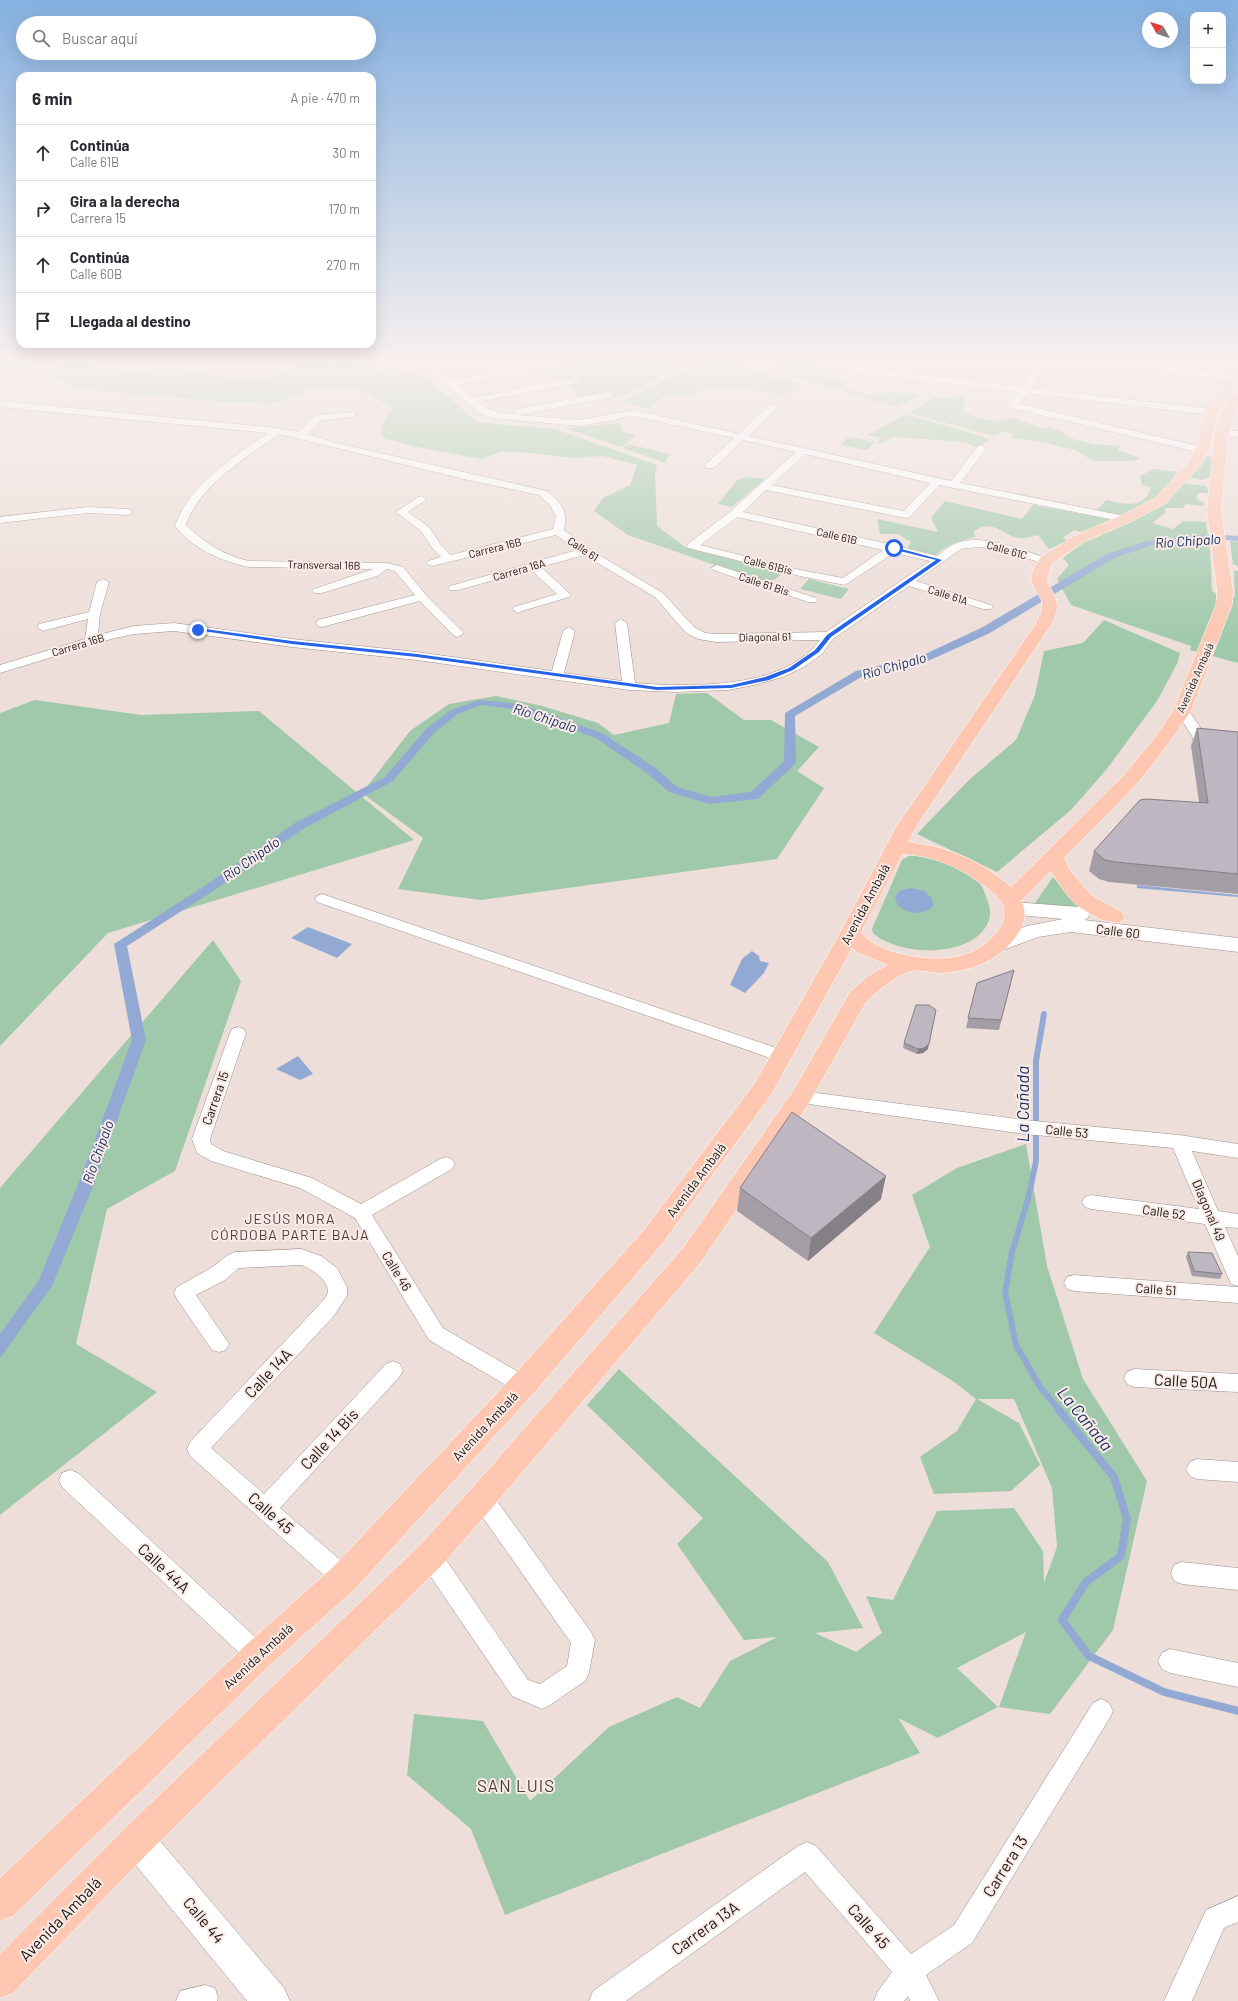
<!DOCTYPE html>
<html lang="es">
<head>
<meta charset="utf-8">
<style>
  :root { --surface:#fff; --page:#f2f2f3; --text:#2b2b33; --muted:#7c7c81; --line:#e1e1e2 }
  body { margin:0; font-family:Barlow,sans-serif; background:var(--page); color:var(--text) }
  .controls { position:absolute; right:12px; top:12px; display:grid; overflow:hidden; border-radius:8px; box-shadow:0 4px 16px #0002 }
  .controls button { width:36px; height:36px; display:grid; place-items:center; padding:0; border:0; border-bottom:1px solid var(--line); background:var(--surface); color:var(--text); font:20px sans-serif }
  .compass { position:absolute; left:1142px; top:12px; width:36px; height:36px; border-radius:50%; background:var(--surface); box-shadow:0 4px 16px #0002; rotate:309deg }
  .stop { position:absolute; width:12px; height:12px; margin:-9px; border:3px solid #2563eb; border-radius:50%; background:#fff }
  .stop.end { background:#2563eb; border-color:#fff; box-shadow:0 1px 4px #0008 }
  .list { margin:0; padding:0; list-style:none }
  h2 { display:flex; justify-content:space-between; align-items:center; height:52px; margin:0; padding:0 16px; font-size:17px }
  h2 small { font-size:13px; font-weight:400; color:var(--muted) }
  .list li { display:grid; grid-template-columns:26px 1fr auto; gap:12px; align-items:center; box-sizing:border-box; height:56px; padding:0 16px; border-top:1px solid var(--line) }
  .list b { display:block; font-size:15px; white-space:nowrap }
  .list p { margin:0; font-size:13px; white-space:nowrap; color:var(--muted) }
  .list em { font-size:13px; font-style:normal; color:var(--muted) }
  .icon { flex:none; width:22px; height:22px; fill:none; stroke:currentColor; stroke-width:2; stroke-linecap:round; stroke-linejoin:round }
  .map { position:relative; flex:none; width:1238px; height:2001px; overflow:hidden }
  .search { position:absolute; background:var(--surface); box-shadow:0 4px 16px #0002; left:16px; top:16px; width:360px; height:44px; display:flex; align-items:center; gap:10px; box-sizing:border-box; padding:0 14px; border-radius:22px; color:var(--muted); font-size:15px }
  .panel { position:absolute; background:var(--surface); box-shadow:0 4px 16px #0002; left:16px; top:72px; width:360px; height:276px; border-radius:12px }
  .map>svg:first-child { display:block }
</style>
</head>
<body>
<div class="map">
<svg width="1238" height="2001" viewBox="0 0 1238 2001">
  <rect width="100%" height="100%" fill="#edded9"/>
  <!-- green -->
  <g fill="#a0c9ab" fill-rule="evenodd">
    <path d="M0,362H51L31,369L0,368Z"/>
    <path d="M71,362C104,362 126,382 160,368L262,381L301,362L332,364L358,362L384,374L425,376L477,422L555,429L657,465L655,474L657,526L685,547L754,563L784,572L774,580H758L628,535L594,511L603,498L630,485L637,465L603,456L571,458L543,454L504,451L481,459L417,447L383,438L381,427L392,407L358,389L319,386L272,404L215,401L80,389L40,371Z"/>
    <path d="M581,362H689L616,398L607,392L583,397L567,386L583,382L577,376L564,380L549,371Z"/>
    <path d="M699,362H728L800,384L799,390L783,394L713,387L690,394L667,395L648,408L622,402Z"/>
    <path d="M774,362H808L813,366L831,370V379L848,384L842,388L864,394L895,392L924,394L895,407L779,372Z"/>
    <path d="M958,396L965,398L962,412C976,416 996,426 1010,417L1042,428L1048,427L1062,431L1070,438L1093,444L1120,446L1118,450L1139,458L1136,461H1094L1075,450L1041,442L1012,438L1013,434L1004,431L995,436L909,413L936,397L948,399Z"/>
    <path d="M906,414L990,439L977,448L965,442L892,437L883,443H877L882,438L868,435Z"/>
    <path d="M620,423L623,432L636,435L622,447L565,428Z"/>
    <path d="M848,437L874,442L868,450L841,445Z"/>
    <path d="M628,444L670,454L665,463L623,448Z"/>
    <path d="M1201,456L1215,457L1212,477L1202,480L1186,477Z"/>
    <path d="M1153,469L1178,472L1159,495L1125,517L1095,511L1107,500C1125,505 1145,509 1151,487L1142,485L1140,476Z"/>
    <path d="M749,477L765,479L732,507L718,504L737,480Z"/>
    <path d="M1180,483L1206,486L1209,493H1199L1196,496L1197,500L1203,502L1204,506L1186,504L1183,508H1165V513L1152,523L1173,529L1183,521L1206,522L1210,550L1212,591L1222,597L1226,595L1235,597L1234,571H1238V663L1190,650L1191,646L1071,605L1057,579L1069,565L1063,558L1085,541Z"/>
    <path d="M945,501L1022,519L1033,505L1115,520L1084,533L1075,530L1063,537L1067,541L1049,549L1038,535C1033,536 1025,539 1020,538C1000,535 995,518 974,531L975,537C960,541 946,544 935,556L907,549L911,542L898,534H880L877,519L938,532L931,518Z"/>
    <path d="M1230,541L1238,542V566L1233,564Z"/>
    <path d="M809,579L849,589L841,599L800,589Z"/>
    <path d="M1104,620L1180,653L1178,662L1157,701L1106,770L1071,810L997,872L917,834L970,779L1016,740L1035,695L1044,651L1083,643Z"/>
    <path d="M707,693L744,720H771L819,747L797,771L824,788L777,859L481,900L398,889L423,838L362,793L410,731L449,704L496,696L542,706L598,723L614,735L669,723L676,694Z"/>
    <path d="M35,700L141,715L259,711L414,840L108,933L0,1046V713Z"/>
    <path d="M916,855C936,858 969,868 981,885C984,889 986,897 988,902C990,907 991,914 989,920C975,959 900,957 873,933L872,929L902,860L909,856Z"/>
    <path d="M1053,877L1080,908L1035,903Z"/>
    <path d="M213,940L241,981L175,1171L107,1209L76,1344L157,1392L0,1515V1188Z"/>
    <path d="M1026,1144L1047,1266L1083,1379L1147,1481L1113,1630L1050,1714L998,1707L938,1738L898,1718L920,1753L505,1915L471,1829L407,1775L414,1714L483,1721L530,1801L609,1727L677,1697L700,1708L730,1661L777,1637L744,1640L677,1544L703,1518L587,1405L619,1369L828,1562L863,1628L815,1633L856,1652L882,1633L866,1596L893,1600L937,1511L1014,1508L1043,1551L1044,1583L1057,1547L1052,1488L1014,1399H977L1019,1423L1040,1465L1011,1491L934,1494L920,1457L957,1431L976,1399L953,1381L874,1333L930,1247L912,1195L957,1168ZM1026,1632L999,1707H998L957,1668Z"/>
  </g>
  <!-- water -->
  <g fill="#92a9d3">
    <path d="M1212,534L1238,536V541L1214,539L1178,541L1153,545L1114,558L990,633L928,661L863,676L795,716L796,763L758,799L709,804L669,792L648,774L596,738L515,709L480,705L458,714L434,733L393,781L303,829L213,891L127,946L146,1040L94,1184L52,1286L0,1358V1334L38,1282L79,1182L132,1040L114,944L203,887L295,823L385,777L427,728L451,710L480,700L520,704L602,733L657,769L677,787L711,797L751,792L784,761L785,713L856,671L921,656L981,628L1107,554L1147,541Z"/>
    <path d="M1137,885L1238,895V897L1137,888Z"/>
    <path d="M912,888L924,891L932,898L933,906C923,917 906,914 897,904L895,896L901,890Z"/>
    <path d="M308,927L352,944L337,958L291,938Z"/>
    <path d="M752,951L759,956L760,961L769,963L764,973L745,993L730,985L742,959Z"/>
    <path d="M298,1056L313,1074L300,1080L276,1069Z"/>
  </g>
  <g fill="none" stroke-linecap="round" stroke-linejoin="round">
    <!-- stream-far1 -->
    <path stroke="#92a9d3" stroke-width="6" d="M1044,1014L1036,1061V1161L1028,1199L1012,1252L1005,1293L1016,1345L1040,1387L1059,1410"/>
    <!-- stream -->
    <path stroke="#92a9d3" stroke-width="8" d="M1058,1409L1114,1477L1127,1519L1121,1556L1086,1582L1062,1620L1089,1656L1164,1692L1238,1711"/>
    <!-- street casing -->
    <g stroke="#9c8f8a" stroke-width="1">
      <g id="street">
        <path d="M374,362H389L404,366L433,365L453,381L546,362H564L560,365L458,385L473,398L571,378L576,381L571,384L478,402C490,412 500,413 516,414L513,412L518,409L608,392L613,395L611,397L519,415L580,420L634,410L739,434L771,404H777V408L748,436L951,481L978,446L982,445L987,448L960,483L1125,516L1130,519L1125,522L939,485L910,517L906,518L766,490L743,512L894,545L937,556C942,552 947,548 952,545C979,531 1022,550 1049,559L1051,561L1045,564L1000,550L979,547L968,548L961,549L916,581L991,605L993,607L991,609H983L909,586L833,639L822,654L804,667L783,677L754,685L728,690L676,692L629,690L417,660L292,647L174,631L134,634L111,639L0,673V665L85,639L88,619L43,631L37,627L39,624L89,612L97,582L103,579L109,582L100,614L98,635L134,626L174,623L292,639L417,652L552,671L563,631L569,627L575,631L564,673L622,681L615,623L621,619L627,623L635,683C690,687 784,690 820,640L716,642L698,639L686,633L655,597L584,555L541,567L569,593L571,595L569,597L522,611L518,613L512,609L514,607L557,594L531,570L458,590H450L448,588L450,586L577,550L556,535L449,562L432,566L428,565L426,563L428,561L441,557L433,549L421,531L396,512L418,497L422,496L427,499L408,512L429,527L441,545L451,555L553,529L556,516L550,505L539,495L468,480L279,434C248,456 197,488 186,525C203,542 225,556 249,561L387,563L403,567L426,595L464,633L458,637L454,636L420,601L322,627L318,626L316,623L318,620L415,595L395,571L387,569L377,576L322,593H314L312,591L314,589L373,569L249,567C223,562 191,548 175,526C187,487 235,456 268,433L0,407V401L277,428L298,432L316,415L355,412V416L352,417L322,420L307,434L336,443L547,491C562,505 568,509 564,530L589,549L663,593L694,627L705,633L716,634L826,632L930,561L894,553L845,585L800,576L688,548L687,546L688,544L731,511L796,452L743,440L714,468H706L705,466L706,464L734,438L634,416L580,426L492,418L481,414L431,371L404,372ZM805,454L930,483L904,511L771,485ZM737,517L883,550L843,578L800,570L700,545Z"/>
        <path d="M1036,362H1045L1031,388L1211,409L1216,412L1211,415L1028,393L1020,404L1202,447L1207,450L1202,453L1012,408L1010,402L1019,392L844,371L839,368L844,365L1022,387Z"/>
        <path d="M1103,362H1131L1238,375V381L1107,365Z"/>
        <path d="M1222,429L1238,431V437L1219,434L1217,432Z"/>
        <path d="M88,507L128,509L133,512L128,515L88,513L0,523V517Z"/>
        <path d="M717,565L816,598L818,600L816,602H808L713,570L711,568Z"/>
        <path d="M1182,707L1187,708L1206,736L1204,743H1194L1192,736L1176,711Z"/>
        <path d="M322,894L788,1052L790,1056L788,1060L782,1062L776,1060L317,902L315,899L317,896Z"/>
        <path d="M238,1027L244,1029L246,1033L210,1139L211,1144L223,1151L312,1178L361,1204L440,1159L446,1157L452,1159L455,1164L452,1169L372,1215L443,1328L530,1379L533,1385L530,1391L523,1394L516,1391L429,1340L355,1218L300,1188L211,1161L197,1153L192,1139L230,1033L232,1029Z"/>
        <path d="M801,1091L1025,1120L1179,1135L1238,1144V1158L1192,1151L1218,1211L1238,1214V1228L1225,1227L1238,1256V1286L1231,1284L1205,1224L1091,1209L1085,1207L1082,1202L1085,1197L1091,1195L1199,1209L1173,1148L1025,1134L801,1103L795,1101L792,1097L795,1093Z"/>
        <path d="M301,1249L321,1256L337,1268L347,1287V1296L333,1317L211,1448L264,1494L386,1364L393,1361L400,1364L403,1370L400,1376L280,1508L352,1570L355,1578L352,1586L344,1589L336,1586L190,1456L187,1449L190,1442L319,1305C321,1302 326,1298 327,1295C332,1281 311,1268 301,1265L239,1268L225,1280L196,1295L229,1344L226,1350L219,1352L212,1350L177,1299L174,1293L177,1287L211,1268L228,1255L235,1252Z"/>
        <path d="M1074,1275L1238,1287V1303L1074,1291L1067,1289L1064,1283L1067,1277Z"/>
        <path d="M1134,1369L1238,1374V1392L1134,1387L1127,1384L1124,1378L1127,1372Z"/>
        <path d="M1197,1459L1238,1462V1482L1197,1479L1190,1476L1186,1469L1190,1462Z"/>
        <path d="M70,1470L78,1473L266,1647L270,1655L266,1663L258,1667L250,1663L62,1487L59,1480L62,1473Z"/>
        <path d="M482,1488L490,1491L591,1632L595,1640L589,1673L585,1681L550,1705L542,1709L512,1696L422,1564L419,1556L422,1548L430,1545L438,1548L528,1680L540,1684L567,1666L571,1643L474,1505L471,1498L474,1491Z"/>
        <path d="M1182,1562L1238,1568V1590L1182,1584L1174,1581L1171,1573L1174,1565Z"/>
        <path d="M1170,1649L1238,1663V1687L1170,1673L1162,1669L1158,1661L1162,1653Z"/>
        <path d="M1101,1699L1109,1703L1113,1711L1109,1719L972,1943L926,1975L939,2001H910L908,1996L904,2001H874L878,1991L892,1972L805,1872L626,2001H589L593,1991L798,1846L807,1842L816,1846L911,1954L954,1925L1093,1703Z"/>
        <path d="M1238,1896V1922L1224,1928L1192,2001H1164L1206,1910Z"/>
        <path d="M205,1985L215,1988L218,1998L217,2001H176L180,1991Z"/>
      </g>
    </g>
    <!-- secondary casing -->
    <g stroke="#9c8f8a" stroke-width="1">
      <g id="secondary">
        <path d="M1014,902L1080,907L1087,909L1090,914L1087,919L1084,920L1238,938V952L1071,932L1038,937L1001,951L994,949L990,944L994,939L1027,926L1063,919L1007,914L1004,909L1007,904Z"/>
        <path d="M137,1823L149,1828L284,1988L290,2001H247L125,1852L120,1840L125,1828Z"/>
      </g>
    </g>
    <!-- primary casing -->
    <g stroke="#fff" stroke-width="1">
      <path id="primary" d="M1238,374V385L1226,397L1218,412L1209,450L1201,465L1165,504L1130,522L1084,542L1051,564L1047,582C1058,601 1061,605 1051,625L916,827L908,842C948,847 981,860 1011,887L1122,777L1154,739L1173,711L1216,605L1217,591L1207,511L1215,432L1221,413L1233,394L1238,393V407L1229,432L1221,511L1233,591L1232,605L1191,711L1166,747L1136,785L1064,858L1070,870L1091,895L1122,912L1125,917L1122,922C1108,926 1089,914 1077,905C1069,899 1056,880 1051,871L1021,901C1027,911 1025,922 1019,932C1002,960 973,971 941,973C932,973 919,969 911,971C894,977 879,989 866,1002L809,1103L701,1262L492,1508L441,1566L149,1852L13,1993L0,1998V1954L125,1828L419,1546L472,1488L683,1248L793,1091L850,992L868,976L888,965L858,953L852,948L771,1095L662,1244L533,1394L355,1589L269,1666L13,1916L0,1921V1878L247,1644L333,1567L513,1376L644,1230L755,1083L840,933L896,827L1035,625L1041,613L1042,601L1031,582L1033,569L1040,558L1074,536L1120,516L1155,498L1188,463L1195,450L1204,412L1216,392L1234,375ZM902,854C932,856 956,865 980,883C988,889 997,894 1002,903C1007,912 1004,924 997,932C990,940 982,948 972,952C946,964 896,958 872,942C868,940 864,935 861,932Z"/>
    </g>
    <!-- street -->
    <use href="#street" fill="#fff" fill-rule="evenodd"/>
    <!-- secondary -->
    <use href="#secondary" fill="#fff" fill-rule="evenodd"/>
    <!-- primary -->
    <use href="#primary" fill="#fdc7b2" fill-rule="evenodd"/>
  </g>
  <!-- wall -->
  <g fill="#a39da5">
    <path d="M1197,728L1238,732V894L1109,882L1099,879L1089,871L1094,851L1199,802L1191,746Z"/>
    <path d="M1014,970L999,1030L966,1028L977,983Z"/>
    <path d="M904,1043L928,1049L923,1053L917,1054L903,1048Z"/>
    <path d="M740,1188L881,1199L808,1261L737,1211Z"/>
    <path d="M1188,1252L1222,1274L1220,1279L1192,1276L1186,1257Z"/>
  </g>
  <!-- shaded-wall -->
  <g fill="#857f86">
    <path d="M936,1010L928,1049L923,1053L917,1054L918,1049Z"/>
    <path d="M886,1176L881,1199L808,1261L811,1238Z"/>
  </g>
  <!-- building -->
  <g fill="#beb6c0" stroke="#857f86">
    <path d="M1197,728L1238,732V874L1115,862L1105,860L1094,851L1140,800L1146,799L1208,803Z"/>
    <path d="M1014,970L1001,1020L968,1018L977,983Z"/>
    <path d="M916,1005H929L936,1010L929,1044L924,1048L918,1049L904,1043Z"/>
    <path d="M792,1112L886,1176L811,1238L740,1188Z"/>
    <path d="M1188,1252L1212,1253L1222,1274L1194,1271Z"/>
  </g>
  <!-- sky -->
  <linearGradient id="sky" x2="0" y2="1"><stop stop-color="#85b0e0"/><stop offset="0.56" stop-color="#f7f0ee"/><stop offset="1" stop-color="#f7f0ee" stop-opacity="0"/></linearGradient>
  <rect width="1238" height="642" fill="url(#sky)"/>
  <!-- route -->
  <path fill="#2563eb" d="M894,547L942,560L831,637L819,652L793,670L769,680L731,688L657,690L417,657L292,644L196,630L198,628L292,641L417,654L657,687L731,685L765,677L789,668L815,650L827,635L936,560L892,549Z"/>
  <g text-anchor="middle" stroke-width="4" stroke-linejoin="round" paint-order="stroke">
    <!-- far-street labels -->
    <g font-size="11" fill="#1b1614" stroke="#faebe6">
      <text transform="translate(837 536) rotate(13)" y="4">Calle 61B</text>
      <text transform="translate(495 548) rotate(-14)" y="4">Carrera 16B</text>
      <text transform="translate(583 549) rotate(34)" y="4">Calle 61</text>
      <text transform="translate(1007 550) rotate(16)" y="4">Calle 61C</text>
      <text transform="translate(324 565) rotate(1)" y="4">Transversal 16B</text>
      <text transform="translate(768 565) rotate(14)" y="4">Calle 61Bis</text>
      <text transform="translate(519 570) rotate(-16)" y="4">Carrera 16A</text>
      <text transform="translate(764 584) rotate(18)" y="4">Calle 61 Bis</text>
      <text transform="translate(948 595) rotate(18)" y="4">Calle 61A</text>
      <text transform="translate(765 637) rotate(-1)" y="4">Diagonal 61</text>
      <text transform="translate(78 645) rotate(-17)" y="4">Carrera 16B</text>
      <text transform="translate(1195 678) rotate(-66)" y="4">Avenida Ambalá</text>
    </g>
    <!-- street labels -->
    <g font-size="13" fill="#1b1614" stroke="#faebe6">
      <text transform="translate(865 904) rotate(-62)" y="5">Avenida Ambalá</text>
      <text transform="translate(1118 931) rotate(7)" y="5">Calle 60</text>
      <text transform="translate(215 1098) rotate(-71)" y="5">Carrera 15</text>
      <text transform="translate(1067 1131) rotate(6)" y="5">Calle 53</text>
      <text transform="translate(696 1180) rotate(-53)" y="5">Avenida Ambalá</text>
      <text transform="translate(1209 1210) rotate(67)" y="5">Diagonal 49</text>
      <text transform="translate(1164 1212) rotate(8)" y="5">Calle 52</text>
      <text transform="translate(397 1271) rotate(58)" y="5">Calle 46</text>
      <text transform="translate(1156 1289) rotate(4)" y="5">Calle 51</text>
      <text transform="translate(485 1426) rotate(-47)" y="5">Avenida Ambalá</text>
      <text transform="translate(258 1656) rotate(-43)" y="5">Avenida Ambalá</text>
    </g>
    <!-- water labels -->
    <g font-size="14" font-style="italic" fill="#143063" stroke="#faebe6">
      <text transform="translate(1188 541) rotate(-4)" y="5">Río Chipalo</text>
      <text transform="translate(894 666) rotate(-16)" y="5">Río Chipalo</text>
      <text transform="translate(545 718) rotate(18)" y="5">Río Chipalo</text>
      <text transform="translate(251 859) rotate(-35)" y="5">Río Chipalo</text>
      <text transform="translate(98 1152) rotate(-70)" y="5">Río Chipalo</text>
    </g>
    <!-- neighbourhood labels -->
    <g font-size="14" letter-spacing="1" fill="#473c38" stroke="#faebe6">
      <text x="290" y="1224">JESÚS MORA<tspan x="290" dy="16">CÓRDOBA PARTE BAJA</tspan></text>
    </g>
    <!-- near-street labels -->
    <g font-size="16" fill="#1b1614" stroke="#faebe6">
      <text transform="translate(268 1373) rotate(-47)" y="6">Calle 14A</text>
      <text transform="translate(1186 1381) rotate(3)" y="6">Calle 50A</text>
      <text transform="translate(329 1439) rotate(-47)" y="6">Calle 14 Bis</text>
      <text transform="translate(271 1513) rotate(41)" y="6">Calle 45</text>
      <text transform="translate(164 1568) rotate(43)" y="6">Calle 44A</text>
      <text transform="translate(1005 1866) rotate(-58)" y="6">Carrera 13</text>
      <text transform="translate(60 1919) rotate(-46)" y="6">Avenida Ambalá</text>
      <text transform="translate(204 1920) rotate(50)" y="6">Calle 44</text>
      <text transform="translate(869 1926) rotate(48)" y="6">Calle 45</text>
      <text transform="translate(705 1928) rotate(-36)" y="6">Carrera 13A</text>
    </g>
    <!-- near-water labels -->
    <g font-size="17" font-style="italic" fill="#143063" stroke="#faebe6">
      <text transform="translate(1023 1104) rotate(-90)" y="6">La Cañada</text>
      <text transform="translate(1085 1419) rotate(51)" y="6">La Cañada</text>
    </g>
    <!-- near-neighbourhood labels -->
    <g font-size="17" letter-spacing="1" fill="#473c38" stroke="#faebe6">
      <text x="516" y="1792">SAN LUIS</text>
    </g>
  </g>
</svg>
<div class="controls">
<button>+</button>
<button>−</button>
</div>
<svg class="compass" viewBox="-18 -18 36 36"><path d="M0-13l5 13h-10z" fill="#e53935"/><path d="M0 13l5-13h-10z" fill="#7c7c81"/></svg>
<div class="stop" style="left:894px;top:548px"></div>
<div class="stop end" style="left:198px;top:630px"></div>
<div class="search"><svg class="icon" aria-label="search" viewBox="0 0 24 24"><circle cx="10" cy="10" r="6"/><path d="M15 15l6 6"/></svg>Buscar aquí</div>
<section class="panel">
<h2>6 min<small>A pie · 470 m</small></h2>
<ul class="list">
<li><svg class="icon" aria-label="ahead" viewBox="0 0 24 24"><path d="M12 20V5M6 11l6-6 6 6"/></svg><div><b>Continúa</b><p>Calle 61B</p></div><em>30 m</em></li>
<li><svg class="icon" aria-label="right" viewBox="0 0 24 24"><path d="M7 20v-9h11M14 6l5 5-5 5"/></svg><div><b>Gira a la derecha</b><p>Carrera 15</p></div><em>170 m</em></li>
<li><svg class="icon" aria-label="ahead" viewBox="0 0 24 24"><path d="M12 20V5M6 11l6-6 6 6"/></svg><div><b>Continúa</b><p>Calle 60B</p></div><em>270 m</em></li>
<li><svg class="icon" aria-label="arrive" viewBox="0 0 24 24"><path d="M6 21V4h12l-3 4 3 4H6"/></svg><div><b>Llegada al destino</b></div></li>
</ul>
</section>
</div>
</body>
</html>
